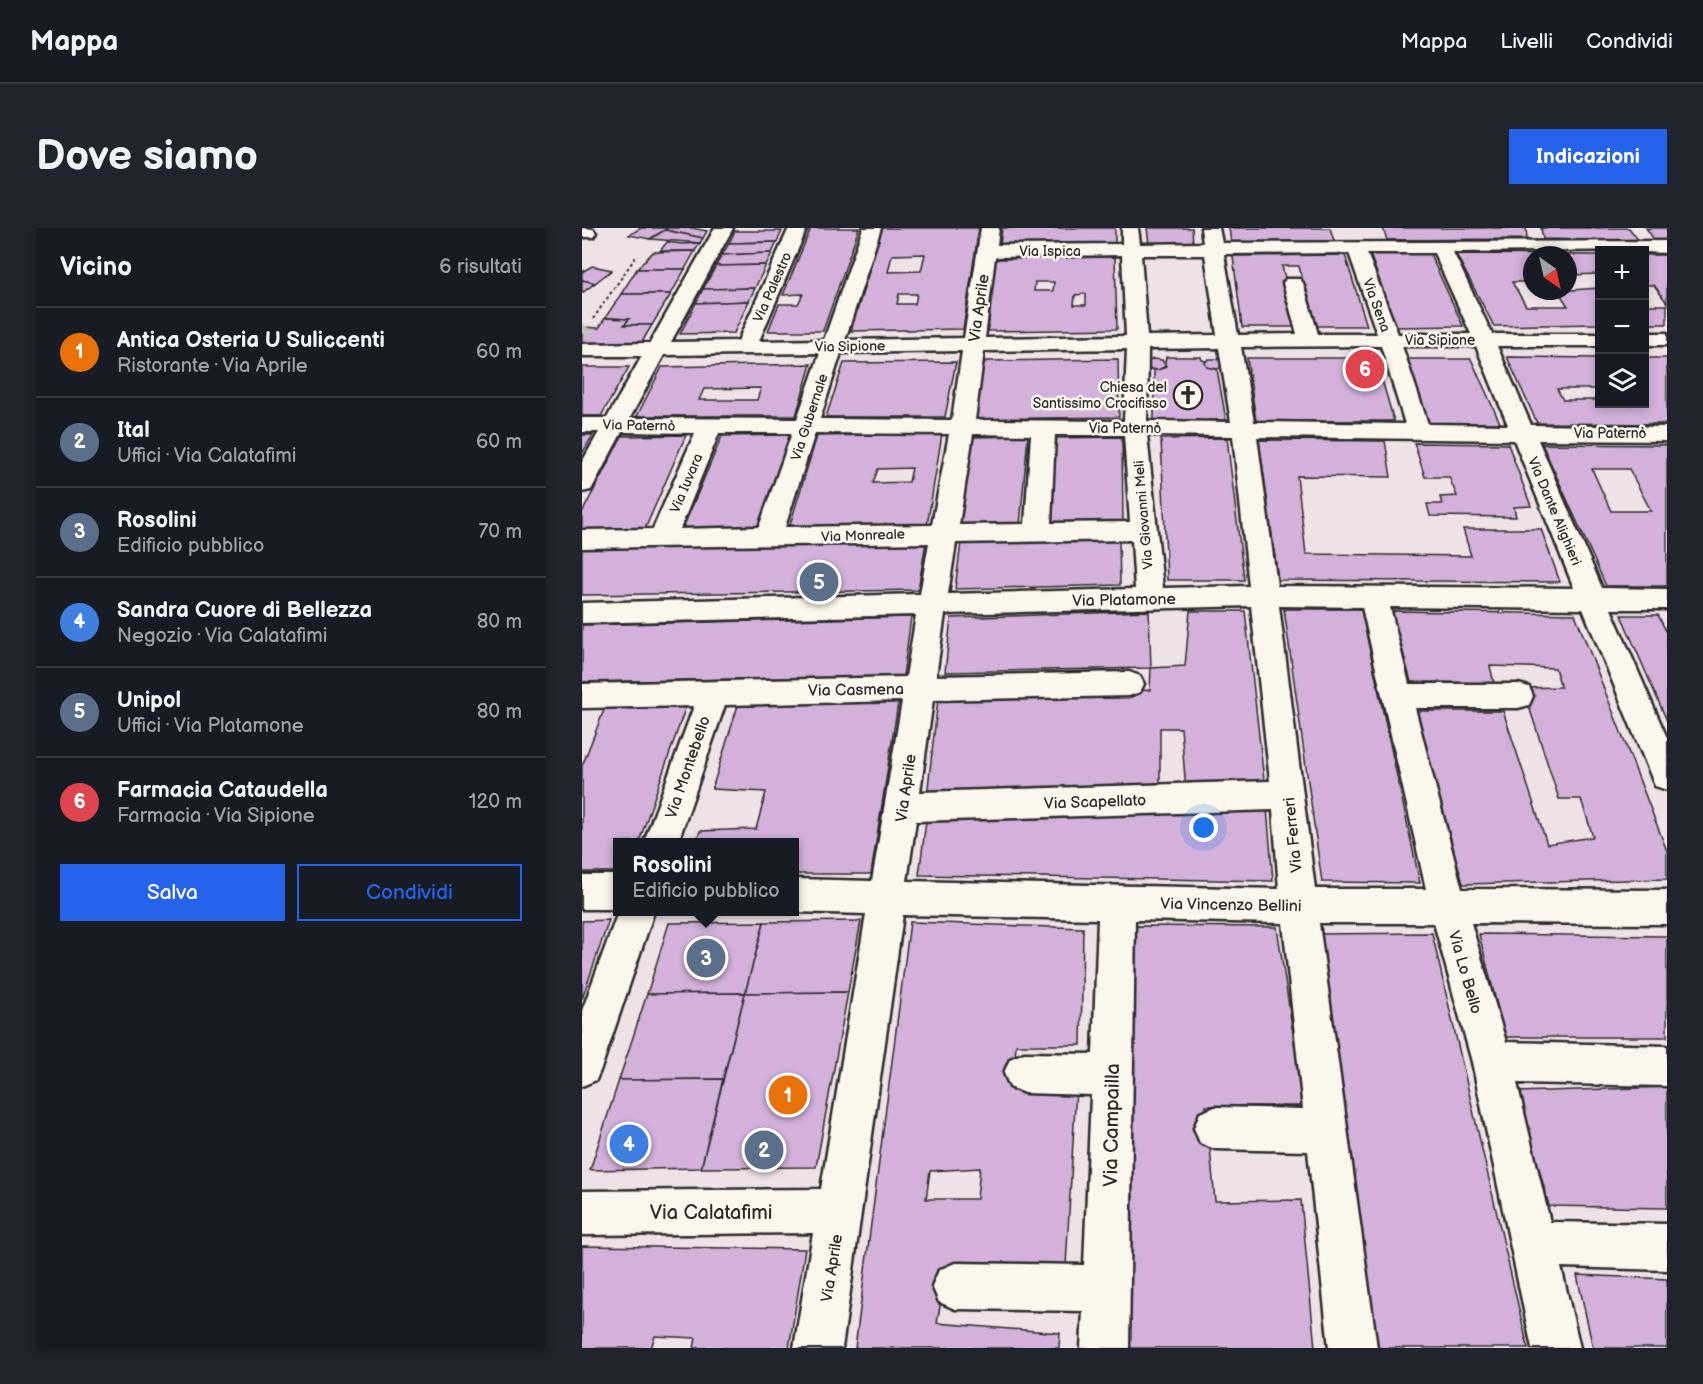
<!DOCTYPE html>
<html lang="it">
<head>
<meta charset="utf-8">
<style>
  :root { --surface:#171b24; --page:#20242c; --text:#f1f3f6; --muted:#9ea1a6; --line:#363941; --accent:#2563eb }
  body { margin:0; font-family:"Balsamiq Sans",sans-serif; background:var(--page); color:var(--text) }
  .controls { position:absolute; right:18px; top:18px; display:grid; overflow:hidden; border-radius:0px; box-shadow:0 3px 9px #0003 }
  .controls button { width:54px; height:54px; display:grid; place-items:center; padding:0; border:0; border-bottom:2px solid var(--line); background:var(--surface); color:var(--text); font:30px sans-serif }
  .compass { position:absolute; left:941px; top:18px; width:54px; height:54px; border-radius:50%; background:var(--surface); box-shadow:0 3px 9px #0003; rotate:146deg }
  .you { position:absolute; left:622px; top:600px; width:21px; height:21px; margin:-15px; border:4px solid #fff; border-radius:50%; background:#1a73e8; box-shadow:0 0 0 9px #1a73e833 }
  .badge { display:grid; place-items:center; width:39px; height:39px; border-radius:50%; background:var(--accent); color:#fff; font-size:20px; font-weight:700 }
  .pin { position:absolute; translate:-50% -50%; border:3px solid #fff; box-shadow:0 2px 6px #0006 }
  .popup { position:absolute; left:31px; top:610px; width:186px; height:78px; box-sizing:border-box; display:grid; place-content:center; border-radius:0px; background:var(--surface); filter:drop-shadow(0 2px 4px #0005); font-size:20px; white-space:nowrap; color:var(--muted) }
  .popup b { font-size:22px; color:var(--text) }
  .popup::after { content:''; position:absolute; left:50%; top:100%; margin-left:-12px; border:12px solid transparent; border-top-color:var(--surface) }
  .list { margin:0; padding:0; list-style:none }
  h2 { display:flex; justify-content:space-between; align-items:center; height:78px; margin:0; padding:0 24px; font-size:26px }
  h2 small { font-size:20px; font-weight:400; color:var(--muted) }
  .list li { display:grid; grid-template-columns:39px 1fr auto; gap:18px; align-items:center; box-sizing:border-box; height:90px; padding:0 24px; border-top:2px solid var(--line) }
  .list b { display:block; font-size:22px; white-space:nowrap }
  .list p { margin:0; font-size:20px; white-space:nowrap; color:var(--muted) }
  .list em { font-size:20px; font-style:normal; color:var(--muted) }
  .actions { display:flex; gap:12px; padding:18px 24px }
  .actions a { flex:1; padding:14px 0; border:2px solid var(--accent); border-radius:0px; text-align:center; font-size:21px; color:var(--accent) }
  .actions .main { background:var(--accent); color:#fff }
  .icon { flex:none; width:33px; height:33px; fill:none; stroke:currentColor; stroke-width:2; stroke-linecap:round; stroke-linejoin:round }
  .map { position:relative; flex:none; width:1085px; height:1120px; overflow:hidden; border-radius:0px }
  header { display:flex; align-items:center; gap:36px; box-sizing:border-box; height:84px; padding:0 30px; background:var(--surface); border-bottom:2px solid var(--line) }
  header strong { font-size:28px }
  nav { display:flex; gap:33px; margin-inline-start:auto; font-size:21px }
  .intro { display:flex; align-items:center; justify-content:space-between; box-sizing:border-box; height:144px; padding:0 36px }
  h1 { margin:0; font-size:42px }
  .button { padding:15px 27px; border-radius:0px; background:var(--accent); color:#fff; font-size:21px; font-weight:700 }
  main { display:flex; gap:36px; padding:0 36px }
  aside { flex:1; background:var(--surface); border-radius:0px; box-shadow:0 3px 9px #0003 }
  .map>svg:first-child { display:block }
</style>
</head>
<body>
<header>
<strong>Mappa</strong>
<nav><a>Mappa</a><a>Livelli</a><a>Condividi</a></nav>
</header>
<div class="intro"><h1>Dove siamo</h1><a class="button">Indicazioni</a></div>
<main>
<aside>
<h2>Vicino<small>6 risultati</small></h2>
<ul class="list">
<li><span class="badge" style="background:#e8710a">1</span><div><b>Antica Osteria U Suliccenti</b><p>Ristorante · Via Aprile</p></div><em>60 m</em></li>
<li><span class="badge" style="background:#5c6f8a">2</span><div><b>Ital</b><p>Uffici · Via Calatafimi</p></div><em>60 m</em></li>
<li><span class="badge" style="background:#5c6f8a">3</span><div><b>Rosolini</b><p>Edificio pubblico</p></div><em>70 m</em></li>
<li><span class="badge" style="background:#3f7fe0">4</span><div><b>Sandra Cuore di Bellezza</b><p>Negozio · Via Calatafimi</p></div><em>80 m</em></li>
<li><span class="badge" style="background:#5c6f8a">5</span><div><b>Unipol</b><p>Uffici · Via Platamone</p></div><em>80 m</em></li>
<li><span class="badge" style="background:#e0444e">6</span><div><b>Farmacia Cataudella</b><p>Farmacia · Via Sipione</p></div><em>120 m</em></li>
</ul>
<div class="actions"><a class="main">Salva</a><a>Condividi</a></div>
</aside>
<div class="map">
<svg width="1085" height="1120" viewBox="0 0 1085 1120">
  <rect width="100%" height="100%" fill="#efe2e7"/>
  <filter id="ink" filterUnits="userSpaceOnUse"><feTurbulence type="fractalNoise" baseFrequency=".0167" numOctaves="2"/><feDisplacementMap in="SourceGraphic" scale="12" xChannelSelector="R" yChannelSelector="G"/><feConvolveMatrix kernelMatrix="1 2 1 2 8 2 1 2 1" color-interpolation-filters="sRGB"/></filter>
  <g filter="url(#ink)">
    <!-- building -->
    <g fill="#d3b1db" stroke="#2b2b2b" stroke-width="1.5" fill-rule="evenodd">
      <path d="M59,0H86L68,11L47,7Z"/>
      <path d="M86,0H110L125,3L121,10L83,2Z"/>
      <path d="M229,0H277L241,103H186L197,76H216L221,66L201,67Z"/>
      <path d="M300,0H397L381,101L269,103ZM343,26L339,43L306,44L310,27ZM317,66H335L333,76H315Z"/>
      <path d="M420,0H533V16L418,17Z"/>
      <path d="M565,0H610L611,15L567,16Z"/>
      <path d="M647,0H748L752,13L649,14Z"/>
      <path d="M801,0H944L945,11L805,12Z"/>
      <path d="M959,0H1047L1057,13L961,11Z"/>
      <path d="M1064,0H1085V12L1073,13Z"/>
      <path d="M83,2L121,10L118,15L68,11Z"/>
      <path d="M153,3H200L195,14L147,15Z"/>
      <path d="M85,14L100,16L118,15L113,23H78Z"/>
      <path d="M195,14L190,25L140,27L147,15Z"/>
      <path d="M113,23L103,41H55L71,24Z"/>
      <path d="M190,25L184,37L134,38L140,27Z"/>
      <path d="M788,26H848L881,98L814,99Z"/>
      <path d="M874,26L1017,27V46L986,47V27H950V54H930L944,78H986L976,63L1017,60V96L912,98Z"/>
      <path d="M763,27L785,98H730L717,38H700L715,99H660L651,28Z"/>
      <path d="M1062,27H1085V75L1072,57H1062Z"/>
      <path d="M533,29L535,101L406,103L413,31ZM453,54H472L471,63H452ZM504,66V77H492L493,67Z"/>
      <path d="M184,37L173,60L121,61L134,38Z"/>
      <path d="M10,38L30,42L13,55L0,52V44Z"/>
      <path d="M55,41H103L89,66H39Z"/>
      <path d="M0,52L13,55L0,65Z"/>
      <path d="M173,60L167,73L114,75L121,61Z"/>
      <path d="M39,66H89L70,97H42L47,91L23,90Z"/>
      <path d="M167,73L152,105L98,106L114,75Z"/>
      <rect x="1062" y="77" width="23" height="19"/>
      <path d="M23,90L47,91L42,97H70L60,114L0,115V99L17,100Z"/>
      <path d="M584,129H619L620,132L624,133L625,139L635,141L644,192H627V196H595V192H572V142L582,140Z"/>
      <path d="M925,129L1017,130V161H975L981,172H1017V176L1035,177L1062,176V130H1085V196L955,195Z"/>
      <path d="M665,130H786L795,135L812,193H674Z"/>
      <path d="M536,131L537,189L394,191L399,137L405,133Z"/>
      <path d="M571,131L580,132L584,138L576,142L568,141L565,134Z"/>
      <path d="M626,131H637L641,139L635,141L625,139L623,135Z"/>
      <path d="M823,131H889L918,195H845Z"/>
      <path d="M374,134L363,189H244L262,135Z"/>
      <path d="M229,136L214,188H55L80,139ZM179,160L175,172H117L122,161Z"/>
      <path d="M0,139H47L19,188H0Z"/>
      <path d="M360,206L345,298L207,300L235,208ZM330,240L327,254L291,255L296,241Z"/>
      <path d="M0,207H11L0,226Z"/>
      <path d="M104,207L63,301L0,302V285L40,208Z"/>
      <path d="M208,207L177,299L101,300L140,208Z"/>
      <path d="M446,208L438,297L378,298L391,209Z"/>
      <path d="M540,209L541,294L464,295L471,210Z"/>
      <path d="M645,210L662,352H585L579,211Z"/>
      <path d="M677,212L803,213L809,249L715,248L724,326L889,328L881,301H959L978,354L696,352Z"/>
      <path d="M832,215L926,216L949,278L932,279L934,289L848,288L845,276H860L858,269L875,268L867,249H843Z"/>
      <path d="M960,216L1085,217V358H1024ZM1010,241H1047L1069,283H1029Z"/>
      <path d="M537,312L538,357L373,361L379,315Z"/>
      <path d="M344,314L336,362L0,367V320Z"/>
      <path d="M702,381H779L838,655L740,654Z"/>
      <path d="M567,383L569,440L363,444L369,390Z"/>
      <path d="M608,383H663L683,561L604,563L599,500H578V564L345,568L356,471L568,462L569,440L603,438Z"/>
      <path d="M810,383L993,386L1085,623V651L881,656L834,483H921L965,616L1011,609L999,571H977L941,460L979,459L973,440L908,438L912,455L829,454Z"/>
      <path d="M1039,387H1076L1085,405V493Z"/>
      <path d="M329,389L321,448L0,454V397Z"/>
      <path d="M317,469L289,646H213V614H114L118,603L174,601L184,564L130,561L157,474Z"/>
      <path d="M105,475L57,614H36V644H0V538L24,477Z"/>
      <path d="M685,580L691,653L337,647L344,593Z"/>
      <path d="M27,692L0,771V693Z"/>
      <path d="M279,693L266,764L163,765L182,694Z"/>
      <path d="M182,694L163,765L65,766L87,695Z"/>
      <path d="M328,694L501,700L499,817H434L430,863L494,861L484,1037L365,1038L355,1095L478,1105L477,1120H273ZM398,940L395,971H344L348,943Z"/>
      <path d="M552,698L695,699L722,878H624L633,973L719,972L733,1120H547Z"/>
      <path d="M850,705L946,1120H795L734,706Z"/>
      <path d="M897,706L1085,708V809H923Z"/>
      <path d="M266,764L234,939L119,940L163,765Z"/>
      <path d="M163,765L141,851L37,852L65,766Z"/>
      <path d="M141,851L119,940L8,942L37,852Z"/>
      <path d="M1085,859V980L967,978L936,864Z"/>
      <path d="M0,1018L223,1021L207,1120H112L114,1110L73,1108L69,1120H0Z"/>
      <path d="M995,1047L1085,1051V1120H1011Z"/>
    </g>
    <g fill="none" stroke-linecap="round" stroke-linejoin="round">
      <!-- minor-tunnel -->
      <path stroke="#c8bdc1" stroke-width="20" stroke-dasharray="20 10" stroke-linecap="butt" d="M0,105L5,99"/>
      <!-- minor casing -->
      <g stroke="#2b2b2b" stroke-width="5">
        <g id="minor">
          <path d="M0,0L11,1L14,5L11,9H0Z"/>
          <path d="M133,0H151L89,114L156,113L207,0H225L177,113L242,112L281,0H299L263,112L382,110L399,0H417L415,17L540,16V0H556L558,16L621,15L619,0H637L640,15L1085,13V25L1062,24V22L871,24L910,106H1017V118H915L949,197L1085,199V213L956,212L1020,360L1085,361V381H1029L1085,510V562L1073,558L1069,548L1001,381L808,379L827,456H936L947,459L951,468L947,477L936,480H833L880,661L1085,662V696L889,695L924,814L1085,818V858L935,855L968,994L1085,996V1042L979,1039L998,1120H950L890,834L852,695H737L795,1120H747L726,923L633,921L618,915L612,900L618,885L633,879L721,881L701,695L553,692L547,1120H499L501,1083L373,1081L357,1074L350,1058L357,1042L373,1035L502,1037L509,867L442,865L428,859L422,845L428,831L442,825L511,826L516,691L321,687L260,1120H212L231,1005L0,1007V963L239,961L284,686L210,684H213V651L290,653L320,473L143,477L96,614H62L112,478L0,480V456L324,449L334,387L0,395V375L338,366L347,315L0,320V302L71,301L113,205L40,204L9,262L0,264V234L17,204H0V190H25L60,128H0V116L68,115ZM767,25L795,106H736L721,55L718,51H704L701,55L715,106L656,107L642,26ZM785,25H852L889,106H816ZM540,27L544,108L403,110L413,29ZM559,27H623L635,107L565,108ZM799,118L823,196L672,194L659,119ZM820,118H894L926,197L846,196ZM637,120L649,194L565,193L566,121ZM545,121L542,193L393,192L402,123ZM380,123L370,192L238,191L259,125ZM238,125L215,191L48,190L82,127ZM137,205H210L177,299L98,301ZM233,205L367,206L350,297L203,299ZM391,206L449,207L443,296L377,297ZM473,207H542L548,294L469,295ZM565,207L651,208L667,358L581,360ZM675,209L932,212L992,360L695,358ZM550,312L553,361L366,366L374,315ZM669,378L688,553L338,564L351,472L547,468L558,464L562,456L558,448L547,444L354,448L363,386ZM697,378L780,379L844,661H733ZM691,582L697,661L325,653L334,593Z"/>
          <rect x="1062" y="105" width="23" height="12"/>
          <rect x="0" y="647" width="36" height="34"/>
          <path d="M36,684H72L20,838L14,852L0,858V783Z"/>
        </g>
      </g>
      <!-- path -->
      <path stroke="#2b2b2b" stroke-width="2" stroke-dasharray="3 3" stroke-linecap="butt" d="M11,91L55,27"/>
      <!-- minor -->
      <use href="#minor" fill="#fbf7ec" fill-rule="evenodd"/>
    </g>
  </g>
  <!-- icons -->
  <defs>
    <g id="church-ring" transform="scale(1.5)"><circle r="9.5" fill="#fbf7ec" stroke="#2b2b2b" stroke-width="1.5"/><path d="M-1.2-6h2.4v3.5h3.3v2.4h-3.3V6h-2.4V-.1h-3.3v-2.4h3.3Z" fill="#2b2b2b"/></g>
  </defs>
  <g fill-rule="evenodd">
    <use href="#church-ring" x="606" y="167"/>
  </g>
  <g text-anchor="middle" stroke-width="5" stroke-linejoin="round" paint-order="stroke">
    <!-- far-street labels -->
    <g font-size="14" fill="#2b2b2b" stroke="#fbf7ec">
      <text x="468" y="28">Via Ispica</text>
      <text transform="translate(190 59) rotate(-66)" y="5">Via Palestro</text>
      <text transform="translate(795 77) rotate(70)" y="5">Via Sena</text>
      <text x="858" y="117">Via Sipione</text>
      <text transform="translate(268 118) rotate(-1)" y="5">Via Sipione</text>
      <text transform="translate(227 189) rotate(-72)" y="5">Via Gubernale</text>
      <text transform="translate(57 197) rotate(1)" y="5">Via Paternò</text>
      <text x="543" y="205">Via Paternò</text>
      <text x="1028" y="210">Via Paternò</text>
      <text transform="translate(104 255) rotate(-67)" y="5">Via Iuvara</text>
      <text transform="translate(973 283) rotate(67)" y="5">Via Dante Alighieri</text>
      <text transform="translate(561 287) rotate(-95)" y="5">Via Giovanni Meli</text>
      <text transform="translate(281 307) rotate(-2)" y="5">Via Monreale</text>
    </g>
    <!-- far-poi labels -->
    <g font-size="14" fill="#2b2b2b" stroke="#fbf7ec" text-anchor="end">
      <text x="585" y="164">Chiesa del<tspan x="585" dy="16">Santissimo Crocifisso</tspan></text>
    </g>
    <!-- street labels -->
    <g font-size="16" fill="#2b2b2b" stroke="#fbf7ec">
      <text transform="translate(396 80) rotate(-82)" y="6">Via Aprile</text>
      <text transform="translate(542 371) rotate(-1)" y="6">Via Platamone</text>
      <text transform="translate(274 461) rotate(-1)" y="6">Via Casmena</text>
      <text transform="translate(105 539) rotate(-71)" y="6">Via Montebello</text>
      <text transform="translate(323 560) rotate(-82)" y="6">Via Aprile</text>
      <text transform="translate(513 573) rotate(-2)" y="6">Via Scapellato</text>
      <text transform="translate(710 607) rotate(-96)" y="6">Via Ferreri</text>
      <text transform="translate(649 676) rotate(1)" y="6">Via Vincenzo Bellini</text>
      <text transform="translate(884 744) rotate(74)" y="6">Via Lo Bello</text>
      <text transform="translate(249 1040) rotate(-81)" y="6">Via Aprile</text>
    </g>
    <!-- near-street labels -->
    <g font-size="20" fill="#2b2b2b" stroke="#fbf7ec">
      <text transform="translate(529 897) rotate(-89)" y="7">Via Campailla</text>
      <text x="129" y="991">Via Calatafimi</text>
    </g>
  </g>
</svg>
<div class="controls">
<button>+</button>
<button>−</button>
<button><svg class="icon" aria-label="layers" viewBox="0 0 24 24"><path d="M12 4l9 5-9 5-9-5zM3 14l9 5 9-5"/></svg></button>
</div>
<svg class="compass" viewBox="-18 -18 36 36"><path d="M0-13l5 13h-10z" fill="#e53935"/><path d="M0 13l5-13h-10z" fill="#9ea1a6"/></svg>
<div class="you"></div>
<div class="pin badge" style="left:206px;top:867px;background:#e8710a">1</div>
<div class="pin badge" style="left:182px;top:922px;background:#5c6f8a">2</div>
<div class="pin badge" style="left:124px;top:730px;background:#5c6f8a">3</div>
<div class="popup"><b>Rosolini</b>Edificio pubblico</div>
<div class="pin badge" style="left:47px;top:916px;background:#3f7fe0">4</div>
<div class="pin badge" style="left:237px;top:354px;background:#5c6f8a">5</div>
<div class="pin badge" style="left:783px;top:141px;background:#e0444e">6</div>
</div>
</main>
</body>
</html>
